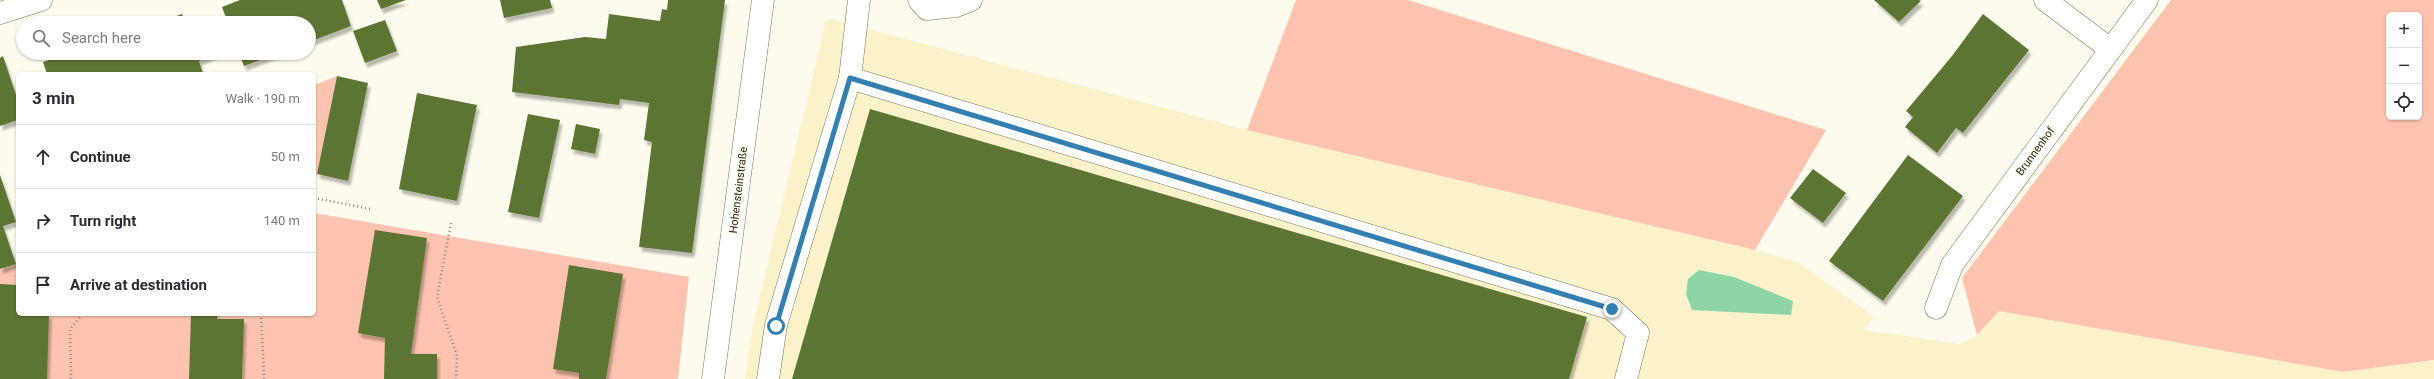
<!DOCTYPE html>
<html lang="en">
<head>
<meta charset="utf-8">
<style>
  :root { --surface:#fff; --page:#f2f2f3; --text:#2b2b33; --muted:#7c7c81; --line:#e1e1e2 }
  body { margin:0; font-family:Roboto,sans-serif; background:var(--page); color:var(--text) }
  .controls { position:absolute; right:12px; top:12px; display:grid; overflow:hidden; border-radius:6px; box-shadow:0 1px 3px #0004 }
  .controls button { width:36px; height:36px; display:grid; place-items:center; padding:0; border:0; border-bottom:1px solid var(--line); background:var(--surface); color:var(--text); font:20px sans-serif }
  .stop { position:absolute; width:12px; height:12px; margin:-9px; border:3px solid #337fb2; border-radius:50%; background:#fff }
  .stop.end { background:#337fb2; border-color:#fff; box-shadow:0 1px 4px #0008 }
  .list { margin:0; padding:0; list-style:none }
  h2 { display:flex; justify-content:space-between; align-items:center; height:52px; margin:0; padding:0 16px; font-size:17px }
  h2 small { font-size:13px; font-weight:400; color:var(--muted) }
  .list li { display:grid; grid-template-columns:26px 1fr auto; gap:12px; align-items:center; box-sizing:border-box; height:64px; padding:0 16px; border-top:1px solid var(--line) }
  .list b { display:block; font-size:15px; white-space:nowrap }
  .list em { font-size:13px; font-style:normal; color:var(--muted) }
  .icon { flex:none; width:22px; height:22px; fill:none; stroke:currentColor; stroke-width:2; stroke-linecap:round; stroke-linejoin:round }
  .map { position:relative; flex:none; width:2434px; height:379px; overflow:hidden }
  .search { position:absolute; background:var(--surface); box-shadow:0 1px 3px #0004; left:16px; top:16px; width:300px; height:44px; display:flex; align-items:center; gap:10px; box-sizing:border-box; padding:0 14px; border-radius:22px; color:var(--muted); font-size:15px }
  .panel { position:absolute; background:var(--surface); box-shadow:0 1px 3px #0004; left:16px; top:72px; width:300px; height:244px; border-radius:6px }
  .map>svg:first-child { display:block }
</style>
</head>
<body>
<div class="map">
<svg width="2434" height="379" viewBox="0 0 2434 379">
  <defs>
    <filter id="shadow"><feDropShadow dx="2.5" dy="4.5" stdDeviation="1" flood-color="#0004"/></filter>
  </defs>
  <rect width="100%" height="100%" fill="#fefbee"/>
  <!-- built -->
  <path fill="#fbf2ca" d="M831,19L1247,130L1755,250L1798,262L1874,317L1864,330L1960,344L1977,335L1999,311L2343,372L2434,360V379H745L753,325L826,21Z"/>
  <!-- green -->
  <g fill="#fdc3af" fill-rule="evenodd">
    <path d="M1296,0H1408L1826,130L1755,250L1247,130Z"/>
    <path d="M2171,0H2434V360L2343,372L1999,311L1977,335L1962,278ZM2389,15H2419V117H2389Z"/>
    <path d="M337,76L317,174L314,187V85Z"/>
    <path d="M314,213L689,277L678,379H0V270L18,263V314H314Z"/>
  </g>
  <!-- water -->
  <path fill="#8ed5a6" d="M1699,270L1734,277L1793,301L1791,315L1692,310L1686,294L1688,279Z"/>
  <!-- building -->
  <g fill="#5d7533" filter="url(#shadow)">
    <path d="M240,0H342L351,26L309,42V23H228L222,7Z"/>
    <path d="M377,0H406L381,9Z"/>
    <path d="M500,0H550L552,8L504,18Z"/>
    <path d="M668,0H725L692,253L639,247L652,142L644,140L649,103L620,99L619,105L512,92L516,47L585,37L606,39L609,14L660,21L662,9L667,10Z"/>
    <path d="M1874,0H1919L1921,1L1899,22Z"/>
    <path d="M182,14L185,23H158Z"/>
    <path d="M1983,14L2029,50L1963,133L1956,128L1937,153L1905,127L1913,117L1906,111L1952,56Z"/>
    <path d="M385,20L397,51L365,63L353,31Z"/>
    <path d="M70,53H213L214,55L199,61L203,74H47L43,62Z"/>
    <path d="M239,53H279L244,66Z"/>
    <path d="M3,56L18,101V120L0,126V58Z"/>
    <path d="M337,76L368,83L348,181L317,174Z"/>
    <path d="M417,93L477,105L457,201L399,189Z"/>
    <path d="M870,109L1587,317L1569,379H792Z"/>
    <path d="M528,114L560,120L539,218L508,212Z"/>
    <path d="M576,124L600,129L595,154L571,149Z"/>
    <path d="M1908,155L1963,196L1883,301L1829,261Z"/>
    <path d="M1813,169L1846,193L1823,223L1790,198Z"/>
    <path d="M0,175L16,222L3,226L16,264L0,269Z"/>
    <path d="M375,230L427,238L411,354H437V379H384L385,338L358,333Z"/>
    <path d="M569,265L623,274L606,379H579V373L553,369Z"/>
    <path d="M0,284L18,285V314H49L47,379H0Z"/>
    <path d="M191,314H218L217,319H244L242,379H189Z"/>
  </g>
  <g fill="none" stroke-linecap="round" stroke-linejoin="round">
    <!-- minor casing -->
    <g stroke="#7b7457" stroke-width="23">
      <g id="minor">
        <path d="M919,0L927,9L956,6L971,0"/>
        <path d="M2045,0L2110,49"/>
        <path d="M0,13L41,0"/>
        <path d="M850,78L859,0"/>
        <path d="M1936,308L1952,265L2147,0"/>
        <path d="M713,379L763,0"/>
        <path d="M768,379L776,325L850,78L1612,309L1638,333L1626,379"/>
      </g>
    </g>
    <!-- path -->
    <g stroke="#8b887b" stroke-width="2.5" stroke-dasharray="1 3" stroke-linecap="butt">
      <path d="M314,198L371,209"/>
      <path d="M451,223L437,297L457,356L456,379"/>
      <path d="M261,314L264,379"/>
      <path d="M71,379L70,329L83,314"/>
    </g>
    <!-- minor -->
    <use href="#minor" stroke="#fff" stroke-width="22"/>
  </g>
  <g fill="none" stroke-linecap="round" stroke-linejoin="round">
    <!-- route -->
    <path stroke="#337fb2" stroke-width="5" d="M776,326L850,78L1612,309"/>
  </g>
  <g text-anchor="middle" stroke-width="4" stroke-linejoin="round" paint-order="stroke">
    <!-- street labels -->
    <g font-size="11" fill="#29261a" stroke="#fefbee">
      <text transform="translate(2035 151) rotate(-54)" y="4">Brunnenhof</text>
      <text transform="translate(738 190) rotate(-83)" y="4">Hohensteinstraße</text>
    </g>
  </g>
</svg>
<div class="controls">
<button>+</button>
<button>−</button>
<button><svg class="icon" aria-label="locate" viewBox="0 0 24 24"><circle cx="12" cy="12" r="6"/><path d="M12 2v4M12 18v4M2 12h4M18 12h4"/></svg></button>
</div>
<div class="stop" style="left:776px;top:326px"></div>
<div class="stop end" style="left:1612px;top:309px"></div>
<div class="search"><svg class="icon" aria-label="search" viewBox="0 0 24 24"><circle cx="10" cy="10" r="6"/><path d="M15 15l6 6"/></svg>Search here</div>
<section class="panel">
<h2>3 min<small>Walk · 190 m</small></h2>
<ul class="list">
<li><svg class="icon" aria-label="ahead" viewBox="0 0 24 24"><path d="M12 20V5M6 11l6-6 6 6"/></svg><div><b>Continue</b></div><em>50 m</em></li>
<li><svg class="icon" aria-label="right" viewBox="0 0 24 24"><path d="M7 20v-9h11M14 6l5 5-5 5"/></svg><div><b>Turn right</b></div><em>140 m</em></li>
<li><svg class="icon" aria-label="arrive" viewBox="0 0 24 24"><path d="M6 21V4h12l-3 4 3 4H6"/></svg><div><b>Arrive at destination</b></div></li>
</ul>
</section>
</div>
</body>
</html>
